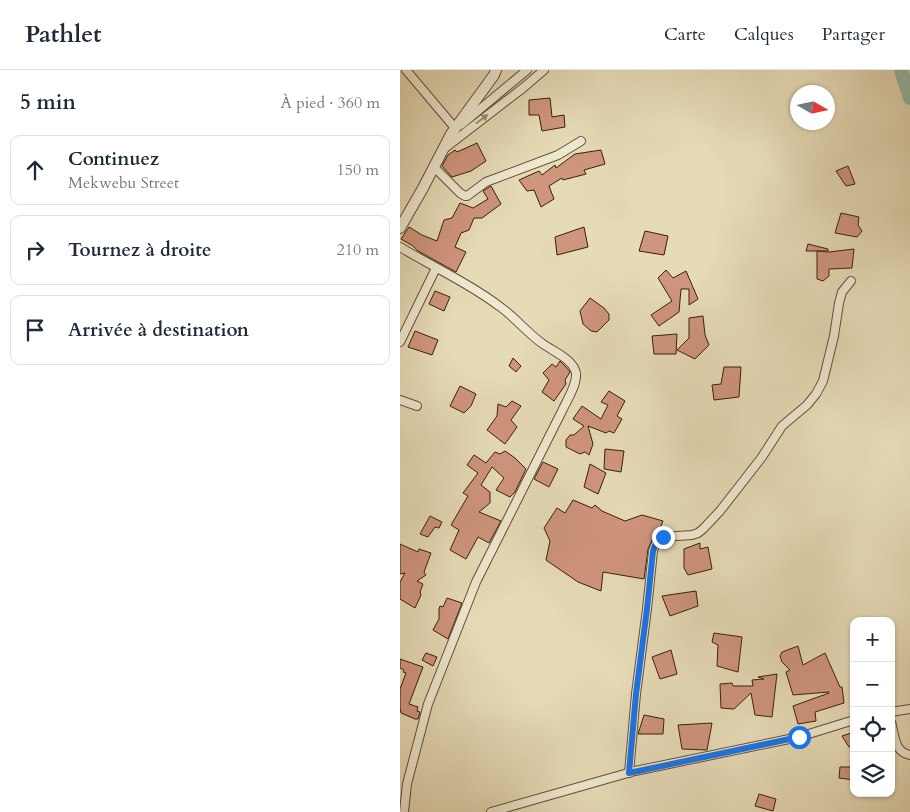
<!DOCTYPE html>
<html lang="fr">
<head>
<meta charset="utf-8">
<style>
  :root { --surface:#fff; --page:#f6f6f7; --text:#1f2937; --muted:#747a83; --line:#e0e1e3 }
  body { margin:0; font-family:Cardo,serif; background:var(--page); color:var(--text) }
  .controls { position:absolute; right:15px; bottom:15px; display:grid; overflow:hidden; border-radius:10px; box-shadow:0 1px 4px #0004 }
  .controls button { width:45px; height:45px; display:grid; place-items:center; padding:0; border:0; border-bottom:1px solid var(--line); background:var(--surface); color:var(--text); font:25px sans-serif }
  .compass { position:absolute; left:390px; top:15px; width:45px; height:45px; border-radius:50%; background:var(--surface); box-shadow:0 1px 4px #0004; rotate:99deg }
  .stop { position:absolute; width:15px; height:15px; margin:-11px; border:4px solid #1a73e8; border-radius:50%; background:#fff }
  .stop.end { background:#1a73e8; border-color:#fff; box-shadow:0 1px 5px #0008 }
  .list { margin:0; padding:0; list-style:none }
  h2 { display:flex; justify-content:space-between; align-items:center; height:65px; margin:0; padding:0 20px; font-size:21px }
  h2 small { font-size:16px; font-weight:400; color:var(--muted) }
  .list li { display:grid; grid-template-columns:32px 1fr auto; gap:15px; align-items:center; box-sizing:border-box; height:70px; margin:0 10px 10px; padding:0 10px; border:1px solid var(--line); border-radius:10px }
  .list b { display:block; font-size:19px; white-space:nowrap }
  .list p { margin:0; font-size:16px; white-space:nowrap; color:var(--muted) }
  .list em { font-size:16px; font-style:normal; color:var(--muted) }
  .icon { flex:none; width:28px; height:28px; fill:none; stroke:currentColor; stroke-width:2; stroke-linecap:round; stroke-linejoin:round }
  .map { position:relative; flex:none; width:510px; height:742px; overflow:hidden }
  header { display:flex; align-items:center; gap:30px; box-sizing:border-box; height:70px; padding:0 25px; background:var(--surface); border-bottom:1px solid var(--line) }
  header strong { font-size:24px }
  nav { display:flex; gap:28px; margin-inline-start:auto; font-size:18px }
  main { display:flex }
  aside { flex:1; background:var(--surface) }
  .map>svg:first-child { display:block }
</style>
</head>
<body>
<header>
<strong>Pathlet</strong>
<nav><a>Carte</a><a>Calques</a><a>Partager</a></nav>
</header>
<main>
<aside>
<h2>5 min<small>À pied · 360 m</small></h2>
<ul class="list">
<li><svg class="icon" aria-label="ahead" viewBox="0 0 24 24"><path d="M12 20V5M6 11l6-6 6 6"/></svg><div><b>Continuez</b><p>Mekwebu Street</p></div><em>150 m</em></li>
<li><svg class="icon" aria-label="right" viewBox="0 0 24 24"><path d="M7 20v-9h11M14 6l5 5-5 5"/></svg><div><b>Tournez à droite</b></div><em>210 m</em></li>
<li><svg class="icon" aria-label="arrive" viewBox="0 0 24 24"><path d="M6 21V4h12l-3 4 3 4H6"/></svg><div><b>Arrivée à destination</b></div></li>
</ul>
</aside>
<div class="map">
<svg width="510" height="742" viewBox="0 0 510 742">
  <rect width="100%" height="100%" fill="#e6dbb7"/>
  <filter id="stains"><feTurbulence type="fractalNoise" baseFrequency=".004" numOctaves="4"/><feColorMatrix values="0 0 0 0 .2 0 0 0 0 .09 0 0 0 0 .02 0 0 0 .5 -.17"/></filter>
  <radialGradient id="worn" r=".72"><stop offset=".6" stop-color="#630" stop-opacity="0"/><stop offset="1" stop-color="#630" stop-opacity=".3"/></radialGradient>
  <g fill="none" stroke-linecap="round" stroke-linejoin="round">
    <!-- river -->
    <path stroke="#97bbaa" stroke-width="14" d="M501,0L510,28"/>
  </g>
  <!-- building -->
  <g fill="#cf957d" stroke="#382005">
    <path d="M150,28L152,47L164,45L165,57L142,61L139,45H129V30Z"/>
    <path d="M77,73L86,91L71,101L52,107L42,96L48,85L55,80L57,82Z"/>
    <path d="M201,80L205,94L184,100L186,104L163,110L162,108L149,116L154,129L141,137L134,120L127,121L119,110L139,101L142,105L155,95L156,98L175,84Z"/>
    <path d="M448,96L455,114L446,116L436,101Z"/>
    <path d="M91,116L101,134L82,148H74L69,160L61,163L55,177L66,182L56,202L18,181L13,176L1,169L9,157L22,165L37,171L44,150L52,148L60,133L73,138L88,129L83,121Z"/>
    <path d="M441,143L459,147L458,155L462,161L457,167L435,163Z"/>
    <path d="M184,157L188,177L157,185L155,167Z"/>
    <path d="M245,161L268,166L264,185L239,181Z"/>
    <path d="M408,174L428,179V181H406Z"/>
    <path d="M454,179L452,198L429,199V206L423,211L417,209V181L429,182Z"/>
    <path d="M266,200L273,208L286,201L298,229L289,235V219H281L279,242L259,256L251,245L272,231L258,208Z"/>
    <path d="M35,221L50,227L44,241L29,234Z"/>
    <path d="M190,228L204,238L209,244V250L197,262L191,261L183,254L180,241Z"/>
    <path d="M303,246L305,265L309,275L295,289L277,280L289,268V248Z"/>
    <path d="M15,261L38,270L32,285L8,277Z"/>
    <path d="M277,264L276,284H254L252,266Z"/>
    <path d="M113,288L121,296L116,302L109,296Z"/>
    <path d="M160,291L165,296L170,302L165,310L166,314L154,331L142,322L149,310L143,303L152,294L156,297Z"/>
    <path d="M324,297H341L339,327L314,330L312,315L321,314Z"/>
    <path d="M60,316L76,324L71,336L64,343L50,336Z"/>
    <path d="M209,321L225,331L217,346L222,349L214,363L209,361L206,363L188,356L193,374L189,385L185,382L180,384L166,377V370L170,365H174L184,356L173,349L182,336L201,349L208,335L201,332Z"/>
    <path d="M112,331L121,336L111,350L117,357L105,374L87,360L97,346L98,334L106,337Z"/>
    <path d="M205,379L224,381L221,402L204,399Z"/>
    <path d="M105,381L115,388L126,399L115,422L110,427L96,420L104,408L92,397L81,415L90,422V433L79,442L101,451L89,473L78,467L66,489L50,480L59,460L51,455L68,426L63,423L78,403L67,395L74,385L86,393L95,382L100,384Z"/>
    <path d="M143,392L158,399L149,417L134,409Z"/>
    <path d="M190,394L206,403L198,424L184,417Z"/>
    <path d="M173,430L192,438L195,435L202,441L225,451L242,445L263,451L258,463L252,470L248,479L244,509L203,502L201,521L178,512L146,490L150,471L144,458L157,438L165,443Z"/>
    <path d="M30,446L42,452L39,458L35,457L28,467L20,464Z"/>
    <path d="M300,473V479L308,477L312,499L288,505L284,498V479Z"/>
    <path d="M0,474L18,482L19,479L31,483L24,502L26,505L17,511L23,514L20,522L21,525L15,538L0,529V512L5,503L0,504Z"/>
    <path d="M296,521L298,536L270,546L262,526Z"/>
    <path d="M47,528L62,533L48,569L33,560L39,549V539L40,536L43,537Z"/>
    <path d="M314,563L342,567L338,602L317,596L318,575L312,572Z"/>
    <path d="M398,576L403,595L425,583L440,617H442L444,633L415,642L416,651L398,654L393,636L429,623V622L393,625L386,602L390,600L382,592L380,586L382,582Z"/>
    <path d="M271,580L277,604L260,609L252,587Z"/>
    <path d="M26,583L37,587L33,596L22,590Z"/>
    <path d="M0,589L23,597L9,634L18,637L17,641L20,642L18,649H15L1,643L0,638V619L6,603L3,602L4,600L0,598Z"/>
    <path d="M377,604L372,647L355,645L351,623L334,639L321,638L320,614L332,613L333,616H353L352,610L364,609L358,607Z"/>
    <path d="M244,645L264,649L263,664H238Z"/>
    <path d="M312,653L307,680L282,679L278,655Z"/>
    <path d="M454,662V677H449L442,666Z"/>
    <path d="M440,697H454V710L439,708Z"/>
    <path d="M359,724L376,729L373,741L355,736Z"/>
  </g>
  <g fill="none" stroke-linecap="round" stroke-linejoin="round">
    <!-- minor casing -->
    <g stroke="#644f32" stroke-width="10">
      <g id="minor">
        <path d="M6,0L55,58"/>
        <path d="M61,55L127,0"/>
        <path d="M45,78L123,18L144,0"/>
        <path d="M34,97L60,123L65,126H67L86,112L158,85L181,71"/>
        <path d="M0,177C33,197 69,213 99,236C115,247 127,263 143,274C153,281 170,288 175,300C180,310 167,330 163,339L76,512L28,634L7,714L4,742"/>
        <path d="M0,272L36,198"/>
        <path d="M0,330L17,336"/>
        <path d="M491,642L510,639"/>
        <path d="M491,652C495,666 494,682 510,685"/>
        <path d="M229,703L236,624L247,539L253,481C255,475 257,470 263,467L292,465L298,463L303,459L320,441L362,387L382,356L407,335L416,324L423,311L434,266L439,233L442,222L451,211"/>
        <path d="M91,742L235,701L399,667L454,650"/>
      </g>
    </g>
    <!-- tertiary casing -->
    <g stroke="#644f32" stroke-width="12">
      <path id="tertiary" d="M0,158L23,118L51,64L94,5L96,0"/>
    </g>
    <!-- minor -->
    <use href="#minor" stroke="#efe8d0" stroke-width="8"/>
    <!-- tertiary -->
    <use href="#tertiary" stroke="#efe8d0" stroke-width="10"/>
  </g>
  <!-- one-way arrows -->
  <defs><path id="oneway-solid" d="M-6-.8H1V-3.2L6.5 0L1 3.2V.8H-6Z" transform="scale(1.25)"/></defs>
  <use fill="#9d8e75" href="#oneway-solid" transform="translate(82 49) rotate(-37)"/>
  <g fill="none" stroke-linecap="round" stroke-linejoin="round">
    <!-- route -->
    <path stroke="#1a73e8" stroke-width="6" d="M263,467C257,470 255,475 253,481L247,539L236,624L229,703L399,667"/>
  </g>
  <rect width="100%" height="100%" filter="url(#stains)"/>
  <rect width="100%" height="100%" fill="url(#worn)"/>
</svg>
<div class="controls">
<button>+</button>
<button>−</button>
<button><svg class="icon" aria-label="locate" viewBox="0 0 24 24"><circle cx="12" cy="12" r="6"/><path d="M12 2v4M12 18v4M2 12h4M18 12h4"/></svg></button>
<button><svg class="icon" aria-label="layers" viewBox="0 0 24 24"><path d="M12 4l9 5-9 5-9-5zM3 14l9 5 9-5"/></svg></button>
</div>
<svg class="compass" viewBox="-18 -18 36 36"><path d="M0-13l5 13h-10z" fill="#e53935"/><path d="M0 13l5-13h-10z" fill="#747a83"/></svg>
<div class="stop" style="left:399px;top:667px"></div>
<div class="stop end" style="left:263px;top:467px"></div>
</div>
</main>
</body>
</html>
